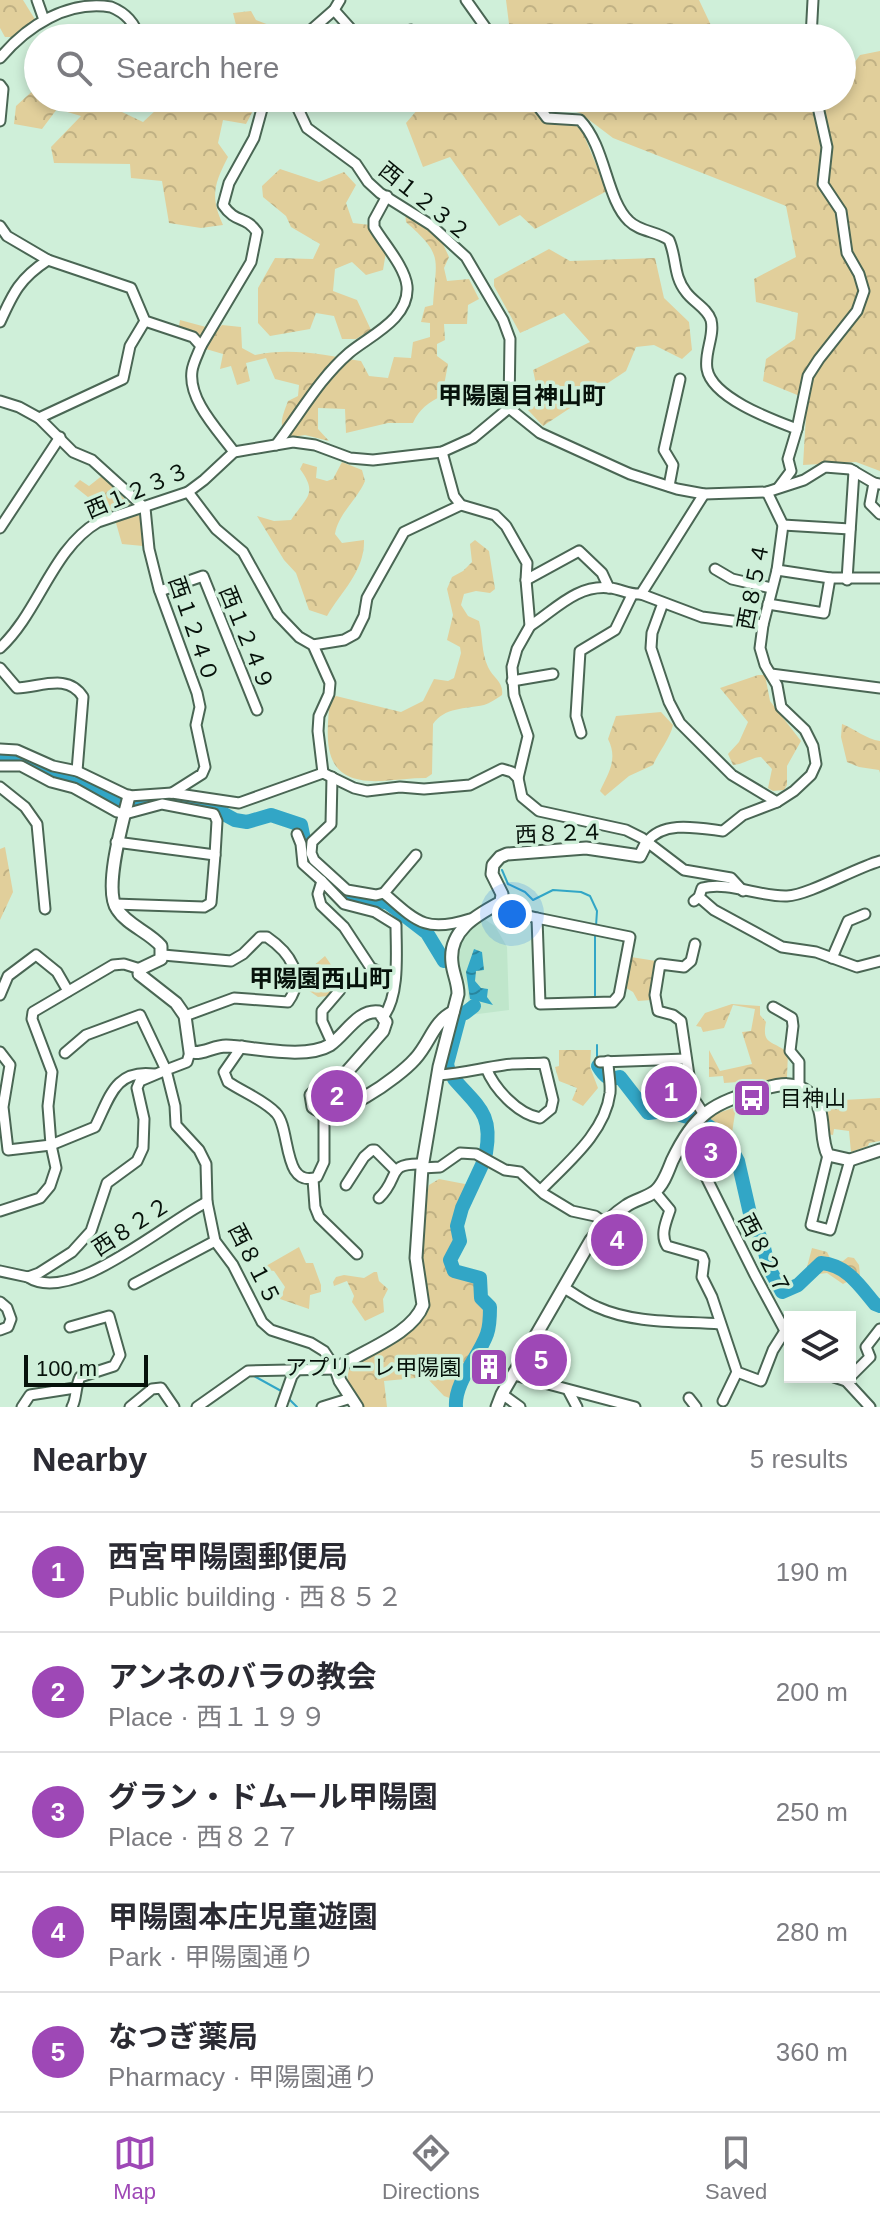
<!DOCTYPE html>
<html lang="en">
<head>
<meta charset="utf-8">
<style>
  :root { --surface:#fff; --page:#f2f2f3; --text:#2b2b33; --muted:#7c7c81; --line:#e1e1e2; --accent:#9e48b6 }
  body { margin:0; font-family:Helvetica,"Noto Sans JP",sans-serif; background:var(--page); color:var(--text) }
  .controls { position:absolute; right:24px; bottom:24px; display:grid; overflow:hidden; border-radius:0px; box-shadow:0 4px 12px #0003 }
  .controls button { width:72px; height:72px; display:grid; place-items:center; padding:0; border:0; border-bottom:2px solid var(--line); background:var(--surface); color:var(--text); font:40px sans-serif }
  .scale { position:absolute; left:24px; bottom:20px; width:124px; box-sizing:border-box; padding-left:8px; border:4px solid #07120b; border-top:0; font-size:22px; line-height:28px; white-space:nowrap; color:#07120b; -webkit-text-stroke:6px #cfefd9; paint-order:stroke }
  .you { position:absolute; left:512px; top:914px; width:28px; height:28px; margin:-20px; border:6px solid #fff; border-radius:50%; background:#1a73e8; box-shadow:0 0 0 12px #1a73e833 }
  .badge { display:grid; place-items:center; width:52px; height:52px; border-radius:50%; background:var(--accent); color:#fff; font-size:26px; font-weight:700 }
  .pin { position:absolute; translate:-50% -50%; border:4px solid #fff; box-shadow:0 2px 8px #0006 }
  .list { margin:0; padding:0; list-style:none }
  h2 { display:flex; justify-content:space-between; align-items:center; height:104px; margin:0; padding:0 32px; font-size:34px }
  h2 small { font-size:26px; font-weight:400; color:var(--muted) }
  .list li { display:grid; grid-template-columns:52px 1fr auto; gap:24px; align-items:center; box-sizing:border-box; height:120px; padding:0 32px; border-top:2px solid var(--line) }
  .list b { display:block; font-size:30px; white-space:nowrap }
  .list p { margin:0; font-size:26px; white-space:nowrap; color:var(--muted) }
  .list em { font-size:26px; font-style:normal; color:var(--muted) }
  .icon { flex:none; width:44px; height:44px; fill:none; stroke:currentColor; stroke-width:2; stroke-linecap:round; stroke-linejoin:round }
  .map { position:relative; flex:none; width:880px; height:1407px; overflow:hidden }
  .search { position:absolute; background:var(--surface); box-shadow:0 4px 12px #0003; left:24px; right:24px; top:24px; height:88px; display:flex; align-items:center; gap:20px; box-sizing:border-box; padding:0 28px; border-radius:44px; color:var(--muted); font-size:30px }
  .sheet { height:704px; background:var(--surface) }
  nav { display:flex; justify-content:space-around; align-items:center; box-sizing:border-box; height:112px; border-top:2px solid var(--line); background:var(--surface); font-size:22px; color:var(--muted) }
  nav a { display:grid; justify-items:center; gap:4px }
  nav .on { color:var(--accent) }
  .map>svg:first-child { display:block }
</style>
</head>
<body>
<div class="map">
<svg width="880" height="1407" viewBox="0 0 880 1407">
  <defs>
    <pattern id="forest-crowns" width="20" height="18" patternUnits="userSpaceOnUse" patternTransform="scale(2)"><rect width="20" height="18" fill="#e1cf9b"/><path d="M2 6a3 3 0 1 1 6 0M12 15a3 3 0 1 1 6 0" fill="none" stroke="#c0b184"/></pattern>
    <pattern id="water-waves" width="16" height="10" patternUnits="userSpaceOnUse" patternTransform="scale(2)"><rect width="16" height="10" fill="#32a6c6"/><path d="M0 5q4-4 8 0t8 0" fill="none" stroke="#28869f"/></pattern>
  </defs>
  <rect width="100%" height="100%" fill="#cfefd9"/>
  <!-- built -->
  <path fill="#bfe6cb" d="M484,919L495,926L507,947L509,1010L470,1015L467,986L458,964L462,940L471,924Z"/>
  <!-- forest -->
  <g fill="url(#forest-crowns)">
    <path d="M0,0H23L36,21L17,37H5L0,28Z"/>
    <path d="M506,0H699L717,38H516L509,24Z"/>
    <path d="M251,11L256,20L269,25L265,38H235L236,25L233,13Z"/>
    <path d="M880,51V471L856,462L803,465L807,399L763,381L766,359L795,339L798,313L756,302L754,279L796,257L786,206L613,138L580,113L546,104L543,98H842V80L860,55Z"/>
    <path d="M38,86V98H120L122,112L143,122L169,98H231L257,103L246,124L223,120L218,143L228,157C214,184 210,197 223,225L201,228L169,223L162,181L131,178L130,164L54,163L51,147L81,116L57,109L42,129L14,124L16,106Z"/>
    <path d="M438,98H483L489,106L501,98H527L548,124H575L583,133L607,191L535,229L520,215L499,226L450,157L423,167L406,123L418,109Z"/>
    <path d="M280,169L319,182L344,172L356,185L346,203L353,223L370,225L386,252L383,270L366,275L352,262L335,269L333,291L357,300L371,330L356,339H342L334,316L316,313L310,329L270,336L258,323V288L275,258L313,259L320,244L291,227L286,216L263,197L262,186Z"/>
    <path d="M405,211L442,242L449,257L444,268L447,281L469,279L479,299L468,305L467,324H444L445,340L437,344V356L448,364L442,396C429,402 419,409 413,423H388L346,433L345,409L318,408V429L329,441L305,435L286,438C278,424 283,415 288,401L298,396L299,385L275,379L266,358L246,363L250,381L237,385L231,366L220,369L223,354L206,349L201,336L179,326L180,320L217,330L222,325L241,327L242,348L255,355C291,347 325,355 361,361L369,376L388,378L394,357L411,358L413,342L430,337V323L421,322L425,307L433,305C436,257 444,256 406,222Z"/>
    <path d="M549,249L570,261L655,258L664,298L689,322L692,350L682,359L654,345L636,347L626,371L543,426L528,410L540,403L533,370L590,342L564,313L520,333L494,286V279Z"/>
    <path d="M342,462L362,470L365,481C357,500 338,514 335,534L342,543L364,540C365,571 341,592 327,616L309,610L296,573L284,560L257,516L274,521L291,520C307,496 318,494 300,469L303,463L317,467L316,478L327,481L333,479Z"/>
    <path d="M103,475C119,499 152,512 143,546L122,544L116,523L108,524L103,509L74,486L80,480L89,486Z"/>
    <path d="M475,540L489,551L495,589L490,593L476,591L464,594L461,605L468,616L479,621C483,636 481,652 488,667C493,678 504,682 502,695C496,699 490,703 484,705C465,709 445,707 433,724L432,774L426,778C411,778 397,780 382,781C323,784 325,746 330,700L336,696L401,712L423,701L434,679L448,681L454,678L461,653L460,647L447,640L453,615L447,589L452,577L463,571L472,562L470,544Z"/>
    <path d="M758,675H765L770,701L801,741L787,766V785L784,790L773,791L768,788L772,769L761,757C752,757 745,764 733,765L728,754L739,742L748,722L720,688Z"/>
    <path d="M661,712L673,725C671,737 658,753 653,765L629,776L605,796L600,791C609,772 618,759 608,739L616,716Z"/>
    <path d="M842,724C855,729 866,739 880,741V773L879,770L859,767L847,762L841,737Z"/>
    <path d="M5,847L13,892L0,920V849Z"/>
    <path d="M325,956L343,982L328,996L318,997L298,983L300,969L311,968Z"/>
    <path d="M631,957L656,961L651,1000L638,1001L633,992L626,988Z"/>
    <path d="M732,1004L760,1006V1015L766,1022C761,1046 774,1040 788,1053L787,1077L754,1086L752,1081L724,1083L723,1076L709,1077V1050L720,1071L752,1064L742,1032L751,1031L755,1009L733,1005L724,1028L703,1032L701,1027L696,1026L705,1013Z"/>
    <path d="M559,1050H591L590,1067L598,1088L583,1106L572,1100L577,1088L559,1081L555,1067L559,1066Z"/>
    <path d="M880,1098V1141L869,1143L868,1146L851,1152L849,1131L834,1129L833,1135L827,1134L825,1101Z"/>
    <path d="M439,1179L465,1184L469,1192L455,1243L456,1264L465,1270L482,1274L484,1294L494,1313L493,1328L458,1401L444,1396L426,1377L384,1381L387,1407H364L347,1383L349,1366L428,1306C430,1290 425,1278 423,1262C421,1241 424,1206 429,1185Z"/>
    <path d="M299,1247L306,1263H313L321,1285V1292L310,1295L309,1309L280,1299L285,1287L274,1271L266,1270V1266Z"/>
    <path d="M812,1248L827,1252L831,1260L843,1261L848,1257L854,1258L859,1265L860,1275L843,1284L827,1273L811,1275L807,1267Z"/>
    <path d="M374,1272H377L379,1281L388,1289L383,1299L384,1312L365,1321L352,1302L354,1296L347,1281L334,1286L333,1282L336,1277L344,1275L364,1278Z"/>
  </g>
  <!-- green -->
  <path fill="#e1cf9b" d="M736,1107L731,1139L708,1122L712,1115Z"/>
  <!-- water -->
  <path fill="url(#water-waves)" d="M474,949L482,952L484,970L476,971L475,981L481,988L488,989L487,997L493,1005L470,999L466,972Z"/>
  <g fill="none" stroke-linecap="round" stroke-linejoin="round">
    <!-- stream -->
    <g stroke="#32a6c6" stroke-width="2">
      <path d="M502,870L508,884L525,892L533,900L553,890L581,892L590,896L597,911L596,926"/>
      <path d="M595,935V997"/>
      <path d="M597,1045V1057"/>
      <path d="M254,1376L283,1392"/>
      <path d="M287,1397L297,1407"/>
    </g>
    <!-- river -->
    <g stroke="#32a6c6" stroke-width="14">
      <path d="M0,758H21L46,772L89,785L118,803L134,806L162,800L177,801L213,808L235,820L247,822L271,815L301,825L309,864L325,873L341,892L388,903L427,933L444,961"/>
      <path d="M598,1066C604,1076 608,1081 620,1077L648,1113L667,1111L691,1118"/>
      <path d="M448,1068L447,1064L460,1015L465,1013L474,1006"/>
      <path d="M454,1079C478,1107 493,1113 486,1153"/>
      <path d="M702,1122L719,1133L731,1148L738,1161L751,1218L763,1243L768,1266L782,1292L798,1285L821,1263C847,1265 860,1286 875,1304L880,1306"/>
      <path d="M456,1407C454,1382 479,1357 487,1334C490,1326 490,1316 490,1307L481,1298L480,1278L454,1271L450,1260L460,1241L457,1226L462,1208L482,1165"/>
    </g>
    <!-- minor casing -->
    <g stroke="#4a6654" stroke-width="13">
      <g id="minor">
        <path d="M37,0L43,17"/>
        <path d="M466,0L493,38"/>
        <path d="M334,10L359,38"/>
        <path d="M302,38L334,10L340,0"/>
        <path d="M401,38L411,30"/>
        <path d="M811,38L813,0"/>
        <path d="M0,58C27,26 67,0 111,7C126,13 135,23 139,38"/>
        <path d="M0,85L3,89L0,121"/>
        <path d="M293,98L307,128L356,164L368,182L380,193L431,225L466,257L503,320L510,339L509,408L540,433L630,474L677,489L704,494L767,492L804,480L825,467L850,469L874,483L880,484"/>
        <path d="M532,98L547,118L580,120C606,147 606,199 629,221C640,232 657,231 669,240C677,258 673,276 686,292C693,302 707,308 711,320C715,336 704,352 707,369C712,398 773,420 797,429L788,459L791,471L779,487"/>
        <path d="M0,226L7,236L48,260"/>
        <path d="M0,322C13,293 20,278 48,260L131,288L145,321L193,337L201,346C198,354 193,363 192,371C188,400 218,430 234,452"/>
        <path d="M201,346L251,262L257,232C245,215 236,224 223,205L229,183L254,138L265,98"/>
        <path d="M0,401L19,407L39,418L73,452L92,460L145,508L149,549L159,589L197,693L200,707L196,725L205,767L202,774L172,793"/>
        <path d="M39,418L123,379L130,346L145,321"/>
        <path d="M797,429L808,376L819,359L857,311L864,291L859,274L847,253L841,211L823,184L827,147L816,98"/>
        <path d="M276,445C300,414 319,379 349,353C369,336 410,319 407,286C405,267 384,244 374,227V220L387,196"/>
        <path d="M442,452L454,496L461,505L495,515L506,526L527,563L526,580L530,626L517,649L512,667L514,695L528,736L518,778"/>
        <path d="M874,483L870,504L880,514"/>
        <path d="M669,486L673,465L664,450L680,379"/>
        <path d="M188,492L216,529L243,552L278,615L299,637L313,645L330,683L329,694L319,716L318,731L323,773"/>
        <path d="M783,525L850,529"/>
        <path d="M0,528L60,437"/>
        <path d="M715,569L732,579L771,588"/>
        <path d="M777,570L830,578H880"/>
        <path d="M526,580L579,551L602,573L609,588"/>
        <path d="M847,580L854,471"/>
        <path d="M160,591L203,576L257,710"/>
        <path d="M641,594L702,617L763,625"/>
        <path d="M663,603L652,633L651,648L669,702L680,723L732,775L777,802"/>
        <path d="M768,604L824,613L830,578"/>
        <path d="M530,626C555,610 577,584 610,588C621,589 629,595 641,594L704,494"/>
        <path d="M313,645L344,640L355,634L364,616L367,598L404,532L461,505"/>
        <path d="M0,648C39,612 52,549 98,522L188,492L204,480L234,452L293,442L315,445L350,458L373,460L442,452L473,438L509,408"/>
        <path d="M0,668L17,688C41,687 68,673 83,697L77,771"/>
        <path d="M771,674L880,688"/>
        <path d="M512,681L553,674"/>
        <path d="M581,733L576,716L580,651L615,630L632,595"/>
        <path d="M0,749L17,750L53,766L77,771L129,796L172,793L239,803L323,773"/>
        <path d="M0,766H21L51,782L74,788L117,812L125,814L162,804L214,814L217,821L215,855"/>
        <path d="M323,773L354,788L367,791L400,787L424,789L470,785L502,769L512,772L518,778L522,797L539,811L626,830L642,838L684,870L731,878L743,891"/>
        <path d="M332,777L331,824L312,842L311,853L314,860L347,890L376,895L384,893C417,922 426,933 470,919"/>
        <path d="M0,787L25,807L37,824L45,909"/>
        <path d="M297,834L301,844L303,864L322,881"/>
        <path d="M647,842C663,820 699,828 723,831L743,815L777,802L794,791L811,775L816,764L813,746L805,730L781,707L777,685L765,665L760,648L763,625L777,570L783,525L767,492"/>
        <path d="M384,893L416,855"/>
        <path d="M699,897L714,910L782,947L816,952L857,967L880,961"/>
        <path d="M694,901L699,897L702,888C729,881 759,897 787,896C809,895 855,868 880,861"/>
        <path d="M501,902L521,914L537,918"/>
        <path d="M114,904L204,907L211,903L215,855L116,842"/>
        <path d="M537,918L630,937L619,995L613,1002L540,1004Z"/>
        <path d="M695,944L691,961L684,967L660,964L655,995L658,1011L673,1015L681,1021L692,1096L703,1113"/>
        <path d="M163,955L231,961L243,954L260,937H267C289,952 307,976 288,1002L234,998L185,1016"/>
        <path d="M832,958L848,921L865,914"/>
        <path d="M0,995L8,976L36,955L57,972L68,991"/>
        <path d="M773,1007L792,1018L793,1026L790,1051L799,1062V1086"/>
        <path d="M384,1016C400,993 396,952 396,925L375,912L344,904L322,881L318,894L321,905L344,927L371,968L394,978"/>
        <path d="M332,1043L322,1021V1011L340,990"/>
        <path d="M242,1046L224,1072L228,1082C243,1092 264,1100 276,1113C291,1128 282,1189 317,1177L324,1162V1112"/>
        <path d="M0,1052L10,1065L3,1107L8,1150L51,1145L95,1127C110,1097 115,1069 154,1074"/>
        <path d="M190,1052L187,1062L166,1070L175,1106L176,1125L199,1150L206,1164L207,1202L215,1241L233,1265L262,1322L271,1330L311,1343L324,1351L336,1369"/>
        <path d="M600,1062L686,1059"/>
        <path d="M438,1075C461,1074 482,1068 504,1065C517,1063 531,1064 544,1063L553,1100L551,1109L540,1118C517,1114 494,1088 486,1068"/>
        <path d="M679,1148L699,1163L755,1275L790,1340"/>
        <path d="M828,1155L811,1225L830,1230L850,1160"/>
        <path d="M422,1168L440,1167L460,1153L476,1154L505,1170L520,1172L544,1194L572,1211L595,1216L605,1223"/>
        <path d="M313,1179L315,1207L319,1217L357,1254"/>
        <path d="M346,1185L364,1157L372,1150H375L396,1171"/>
        <path d="M541,1190C567,1163 605,1133 610,1093C611,1083 608,1072 608,1061"/>
        <path d="M655,1192L670,1210C666,1222 660,1235 667,1246L702,1256L704,1261L702,1277L712,1297L737,1372L761,1381L773,1350L785,1331"/>
        <path d="M379,1198C401,1177 385,1163 422,1164"/>
        <path d="M0,1211L40,1198L50,1186L56,1168L51,1145L48,1106L52,1072L32,1019L33,1012L113,965L124,964L140,969"/>
        <path d="M0,1271L28,1277L39,1273L72,1252L91,1231L107,1183L137,1161L143,1148L144,1119L137,1088L140,1081L166,1070L140,1015L86,1035L65,1053"/>
        <path d="M28,1277C72,1306 167,1221 207,1202"/>
        <path d="M134,1284L215,1241"/>
        <path d="M564,1288C575,1294 585,1302 597,1307C634,1324 680,1321 720,1324"/>
        <path d="M0,1302L7,1308L11,1319L8,1327L0,1330"/>
        <path d="M70,1327L109,1316L120,1355L114,1366L80,1377C75,1387 77,1398 72,1407"/>
        <path d="M514,1375L635,1407"/>
        <path d="M834,1377L846,1381L870,1407"/>
        <path d="M846,1381L870,1357L866,1347L880,1329"/>
        <path d="M569,1392L577,1407"/>
        <path d="M502,1394L520,1407"/>
        <path d="M689,1398L696,1407"/>
        <path d="M723,1401L737,1372"/>
        <path d="M22,1407L30,1395L75,1388"/>
        <path d="M130,1407L152,1389L161,1388L174,1407"/>
        <path d="M197,1407L248,1371L336,1369"/>
        <path d="M281,1407L292,1376L299,1368"/>
        <path d="M322,1407L351,1398"/>
      </g>
    </g>
    <!-- tertiary casing -->
    <g stroke="#4a6654" stroke-width="15">
      <g id="tertiary">
        <path d="M129,796C123,820 103,890 117,909C127,925 149,932 161,946V959L140,969L139,974L176,1003L185,1016L190,1052C203,1055 213,1046 226,1046C254,1047 305,1060 330,1045C346,1034 358,1009 379,1012L386,1022L383,1031L337,1083L318,1088L311,1095L313,1107C334,1125 399,1077 415,1059C430,1043 433,1022 453,1012"/>
        <path d="M357,1407L340,1381L336,1369C361,1351 412,1335 423,1305L416,1258L422,1168L439,1067L458,994C458,982 453,974 452,963C448,930 477,915 501,902L502,894L492,874L493,865L500,857L507,854L586,848L640,856L647,842"/>
        <path d="M497,1407L502,1394L591,1240C601,1227 612,1215 626,1206C634,1200 646,1198 654,1192C663,1186 668,1171 672,1161C695,1113 712,1103 763,1089C780,1084 795,1081 809,1093C828,1109 818,1136 828,1155L850,1160L880,1150"/>
      </g>
    </g>
    <!-- minor -->
    <use href="#minor" stroke="#fff" stroke-width="9"/>
    <!-- tertiary -->
    <use href="#tertiary" stroke="#fff" stroke-width="11"/>
  </g>
  <!-- icons -->
  <defs>
    <g id="bus-square" transform="scale(2)"><rect x="-9" y="-9" width="18" height="18" rx="4" fill="#9e48b6" stroke="#cfefd9"/><path d="M-5-6H5V4H4V6H2V4H-2V6H-4V4H-5ZM-3.5-4V0h7V-4ZM-3.5 1.2v1.5H-2V1.2ZM2 1.2v1.5H3.5V1.2Z" fill="#fff"/></g>
    <g id="building-square" transform="scale(2)"><rect x="-9" y="-9" width="18" height="18" rx="4" fill="#9e48b6" stroke="#cfefd9"/><path d="M-4-6H4V6H1V3H-1V6H-4ZM-2.5-4.3h1.7v1.8h-1.7ZM.8-4.3h1.7v1.8H.8ZM-2.5-1h1.7V.8h-1.7ZM.8-1h1.7V.8H.8Z" fill="#fff"/></g>
  </defs>
  <g fill-rule="evenodd">
    <use href="#bus-square" x="752" y="1098"/>
    <use href="#building-square" x="489" y="1367"/>
  </g>
  <g text-anchor="middle" stroke-width="7" stroke-linejoin="round" paint-order="stroke">
    <!-- street labels -->
    <g font-size="22" fill="#07120b" stroke="#cfefd9">
      <text transform="translate(425 201) rotate(39)" y="8">西１２３２</text>
      <text transform="translate(137 490) rotate(-23)" y="8">西１２３３</text>
      <text transform="translate(753 586) rotate(-79)" y="8">西８５４</text>
      <text transform="translate(194 629) rotate(71)" y="8">西１２４０</text>
      <text transform="translate(247 638) rotate(68)" y="8">西１２４９</text>
      <text transform="translate(559 833) rotate(-2)" y="8">西８２４</text>
      <text transform="translate(131 1226) rotate(-33)" y="8">西８２２</text>
      <text transform="translate(765 1254) rotate(63)" y="8">西８２７</text>
      <text transform="translate(255 1264) rotate(63)" y="8">西８１５</text>
    </g>
    <!-- poi labels -->
    <g font-size="22" fill="#07120b" stroke="#cfefd9" text-anchor="start">
      <text x="780" y="1106">目神山</text>
      <text x="461" y="1375" text-anchor="end">アプリーレ甲陽園</text>
    </g>
    <!-- neighbourhood labels -->
    <g font-size="24" font-weight="bold" fill="#07120b" stroke="#cfefd9">
      <text x="522" y="404">甲陽園目神山町</text>
      <text x="321" y="987">甲陽園西山町</text>
    </g>
  </g>
</svg>
<div class="controls">
<button><svg class="icon" aria-label="layers" viewBox="0 0 24 24"><path d="M12 4l9 5-9 5-9-5zM3 14l9 5 9-5"/></svg></button>
</div>
<div class="scale">100 m</div>
<div class="you"></div>
<div class="pin badge" style="left:671px;top:1092px">1</div>
<div class="pin badge" style="left:337px;top:1096px">2</div>
<div class="pin badge" style="left:711px;top:1152px">3</div>
<div class="pin badge" style="left:617px;top:1240px">4</div>
<div class="pin badge" style="left:541px;top:1360px">5</div>
<div class="search"><svg class="icon" aria-label="search" viewBox="0 0 24 24"><circle cx="10" cy="10" r="6"/><path d="M15 15l6 6"/></svg>Search here</div>
</div>
<section class="sheet">
<h2>Nearby<small>5 results</small></h2>
<ul class="list">
<li><span class="badge">1</span><div><b>西宮甲陽園郵便局</b><p>Public building · 西８５２</p></div><em>190 m</em></li>
<li><span class="badge">2</span><div><b>アンネのバラの教会</b><p>Place · 西１１９９</p></div><em>200 m</em></li>
<li><span class="badge">3</span><div><b>グラン・ドムール甲陽園</b><p>Place · 西８２７</p></div><em>250 m</em></li>
<li><span class="badge">4</span><div><b>甲陽園本庄児童遊園</b><p>Park · 甲陽園通り</p></div><em>280 m</em></li>
<li><span class="badge">5</span><div><b>なつぎ薬局</b><p>Pharmacy · 甲陽園通り</p></div><em>360 m</em></li>
</ul>
</section>
<nav>
<a class="on"><svg class="icon" aria-label="map" viewBox="0 0 24 24"><path d="M3 6l6-2 6 2 6-2v14l-6 2-6-2-6 2zM9 4v14M15 6v14"/></svg>Map</a>
<a><svg class="icon" aria-label="directions" viewBox="0 0 24 24"><path d="M12 3l9 9-9 9-9-9zM9 14v-3h6M13 9l2 2-2 2"/></svg>Directions</a>
<a><svg class="icon" aria-label="saved" viewBox="0 0 24 24"><path d="M7 4h10v16l-5-4-5 4z"/></svg>Saved</a>
</nav>
</body>
</html>
